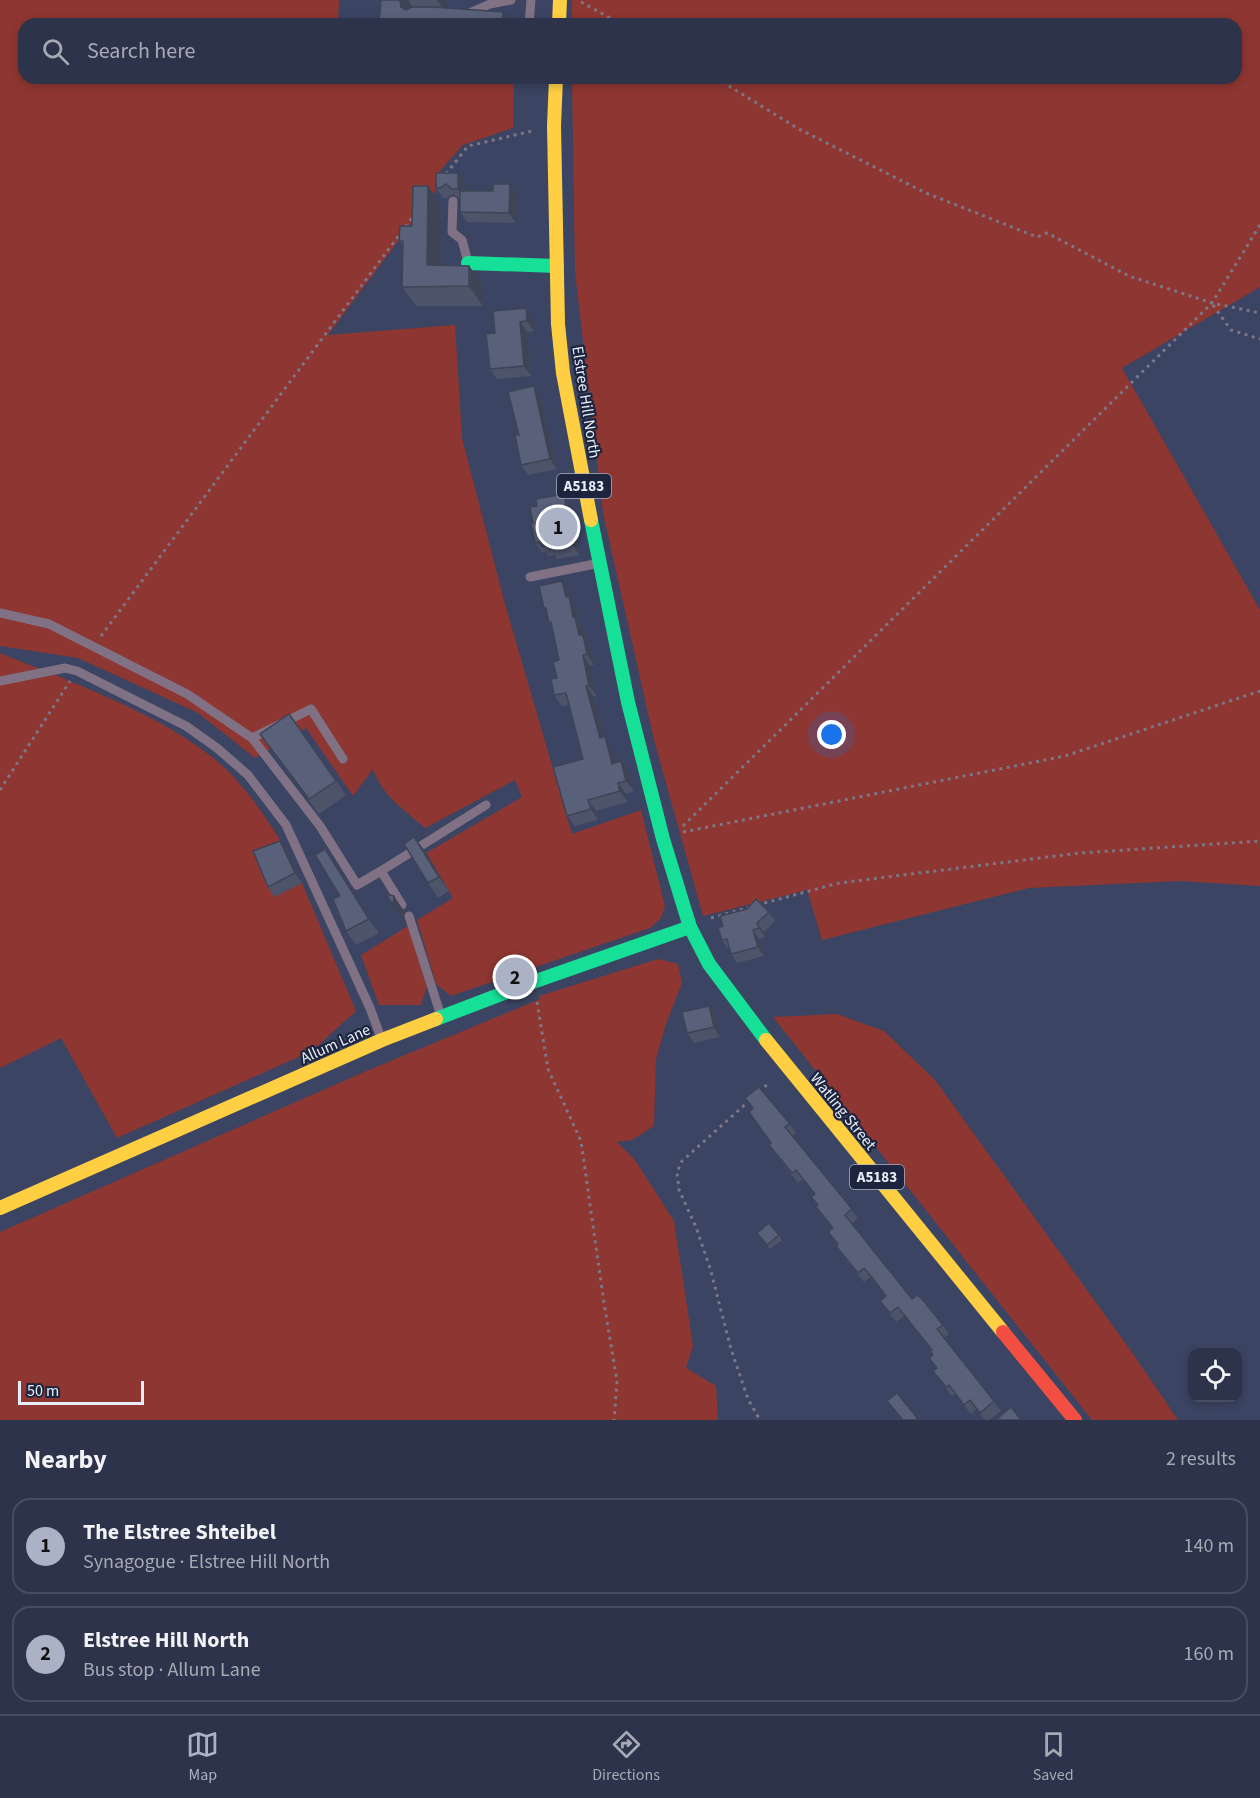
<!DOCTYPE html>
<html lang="en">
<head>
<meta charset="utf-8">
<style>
  :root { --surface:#2c334a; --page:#343b51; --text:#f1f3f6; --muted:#a6aab5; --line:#484e62; --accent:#abb2c5 }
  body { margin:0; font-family:"Source Sans 3",sans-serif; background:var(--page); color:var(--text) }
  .controls { position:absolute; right:18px; bottom:18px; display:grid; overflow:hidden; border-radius:12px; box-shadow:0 3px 9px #0003 }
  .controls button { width:54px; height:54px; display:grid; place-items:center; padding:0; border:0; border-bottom:2px solid var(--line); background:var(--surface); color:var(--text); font:30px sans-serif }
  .scale { position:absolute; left:18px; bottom:15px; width:126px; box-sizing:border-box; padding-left:6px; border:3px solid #e8edfa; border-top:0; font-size:16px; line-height:21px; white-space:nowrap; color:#e8edfa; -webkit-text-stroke:4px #1d253e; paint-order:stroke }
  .you { position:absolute; left:832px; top:735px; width:21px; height:21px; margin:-15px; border:4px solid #fff; border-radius:50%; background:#1a73e8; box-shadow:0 0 0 9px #1a73e833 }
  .badge { display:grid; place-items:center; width:39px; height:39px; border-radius:50%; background:var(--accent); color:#111; font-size:20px; font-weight:700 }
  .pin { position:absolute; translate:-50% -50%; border:3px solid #fff; box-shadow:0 2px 6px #0006 }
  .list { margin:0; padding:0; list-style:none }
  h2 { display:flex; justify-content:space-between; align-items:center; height:78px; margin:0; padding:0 24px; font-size:26px }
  h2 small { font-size:20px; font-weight:400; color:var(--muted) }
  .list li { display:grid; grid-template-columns:39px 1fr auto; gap:18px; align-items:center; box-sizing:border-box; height:96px; margin:0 12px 12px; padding:0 12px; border:2px solid var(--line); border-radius:18px }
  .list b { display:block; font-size:22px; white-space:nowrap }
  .list p { margin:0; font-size:20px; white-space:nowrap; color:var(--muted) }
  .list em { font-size:20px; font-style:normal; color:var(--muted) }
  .icon { flex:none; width:33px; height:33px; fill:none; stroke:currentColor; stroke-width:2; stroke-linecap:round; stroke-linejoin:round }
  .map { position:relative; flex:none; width:1260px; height:1420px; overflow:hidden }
  .search { position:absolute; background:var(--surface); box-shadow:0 3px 9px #0003; left:18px; right:18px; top:18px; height:66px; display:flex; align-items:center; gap:15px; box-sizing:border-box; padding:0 21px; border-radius:18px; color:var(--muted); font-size:22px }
  .sheet { height:294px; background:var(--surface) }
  nav { display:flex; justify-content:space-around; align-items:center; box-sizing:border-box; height:84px; border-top:2px solid var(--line); background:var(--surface); font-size:16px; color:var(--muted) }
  nav a { display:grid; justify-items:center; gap:3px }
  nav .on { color:var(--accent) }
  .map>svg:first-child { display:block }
</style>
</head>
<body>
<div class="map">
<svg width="1260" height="1420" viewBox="0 0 1260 1420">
  <rect width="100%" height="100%" fill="#3b4462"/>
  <!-- green -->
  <g fill="#8e3631">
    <path d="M0,0H339L338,24H24V78H413L514,83L513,128L463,145L439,172L443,181L328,335L455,325L462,438L505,604L572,834L641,810L665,906L661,918L650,928L451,996L436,984L417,920L453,898L426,853L522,797L515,780L425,828C405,810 382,796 373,769L353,796L306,728L255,758L198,713L78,658L0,646Z"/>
    <path d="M572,0H1260V287L1122,368L1260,610V886L1180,881L1029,888L822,940L807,890L703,916L654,740L603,513L575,272L572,78H1236V24H572Z"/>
    <path d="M0,653C69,681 173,718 227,770C251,794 269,822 287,851L274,897L302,883L356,1011L312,1051L117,1138L61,1038L0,1068Z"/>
    <path d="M408,926L427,987L421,1005H379L361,955Z"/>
    <path d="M658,959L678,964L682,983L666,1024L656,1059L654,1126L632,1140L617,1142L635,1160L674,1221L693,1346L686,1368L716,1386L718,1420H0V1232L364,1072L540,999L539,996Z"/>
    <path d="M837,1014L884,1031L935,1080L1129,1348L1178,1420H1092L773,1017Z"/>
  </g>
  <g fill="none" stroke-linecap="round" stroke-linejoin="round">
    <!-- path -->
    <g stroke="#7c7687" stroke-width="3" stroke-dasharray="3 4.5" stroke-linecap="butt">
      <path d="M581,2L621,24"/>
      <path d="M716,78L797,128L926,193L1037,237L1047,233L1129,276L1212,303L1260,313"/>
      <path d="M446,174L468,146L532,131"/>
      <path d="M1213,305L1231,330L1260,339"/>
      <path d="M101,636L414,215"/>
      <path d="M0,790L70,681"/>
      <path d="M683,826L1212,303L1260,225"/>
      <path d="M683,832L1065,756L1260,691"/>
      <path d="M757,905L839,883L1080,853L1260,841"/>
      <path d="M711,918L751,907"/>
      <path d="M537,1002L548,1069L581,1141L604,1303L617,1381L614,1420"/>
      <path d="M759,1092L770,1082"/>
      <path d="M750,1100L682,1161L677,1172L679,1190L696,1227L710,1268L731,1349L748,1399L760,1420"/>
    </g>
    <!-- lane -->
    <g stroke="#807284" stroke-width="9">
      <path d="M465,15L490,4L511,0"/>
      <path d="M529,24L531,0"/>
      <path d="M453,201L452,232L462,240L468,262"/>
      <path d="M530,577L595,564"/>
      <path d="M0,613L49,624L187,694L252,738L320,826L357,885L381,871"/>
      <path d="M0,681L65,668L77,671L186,726L217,748L248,775L286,825L370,1008L381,1038"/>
      <path d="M252,738L311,709L343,759"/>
      <path d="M402,905L381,871L486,805"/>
      <path d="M409,916L441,1016"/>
    </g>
    <!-- fast -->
    <g stroke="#16e098" stroke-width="14">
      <path d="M468,263L557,266"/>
      <path d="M591,520L628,702L663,839L690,927L709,964L766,1040"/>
      <path d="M436,1019L533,982L690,927"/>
    </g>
    <!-- slow -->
    <g stroke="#ffcf43" stroke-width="14">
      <path d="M559,24L560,0"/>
      <path d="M556,78L554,126L558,324L563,373L591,520"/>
      <path d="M766,1040L1003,1332"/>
      <path d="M0,1208L382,1040L436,1019"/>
    </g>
    <!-- jam -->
    <path stroke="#f24e42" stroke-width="14" d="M1003,1332L1075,1420"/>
  </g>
  <!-- wall -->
  <g fill="#4d5369">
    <path d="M381,0H448L447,8L379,24Z"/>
    <path d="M436,173L465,183V191H493L510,184L517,194L516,223L467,222L460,212V199L453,194L447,198H443L436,188Z"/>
    <path d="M441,205V266H469L483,285V306H416L402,287L403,246L399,241L412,226Z"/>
    <path d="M493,311L533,318L534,331L527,332L531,376L497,379L490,369L495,333Z"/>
    <path d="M534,386L541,396L557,469L528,475L521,465L519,435Z"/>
    <path d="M571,504L579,555L557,559L555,555L549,556L546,552L542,553L535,543L533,523Z"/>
    <path d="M570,591L572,601L576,607L579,622L583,627L585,638L590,645L594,665L590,666L597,696L594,697L604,737L612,747L616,763L629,772L634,791L626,794L628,802L596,811L598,820L575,826L567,816L583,759L569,705L562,706L554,695L559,660L552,627L549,623L547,613L544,608Z"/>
    <path d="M289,714L346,795L319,814L260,734Z"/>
    <path d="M414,837L425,851L449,891L438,898L428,883Z"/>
    <path d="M325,849L379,933L356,945L346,931L340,896Z"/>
    <path d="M287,851L302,883L274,897L268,887Z"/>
    <path d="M769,912L775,921L764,932L765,937L759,939L764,956L737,963L731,954L729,948L728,949L722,940Z"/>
    <path d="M716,1016L720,1037L694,1043L687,1033Z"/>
    <path d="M745,1098L790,1124L796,1133L792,1136L858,1218L851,1224L912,1299L943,1325L949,1334L944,1338L1001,1411L989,1420H985L976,1409L971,1414L955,1394L952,1396L933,1371L937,1369L929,1358L933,1355L932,1350L904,1316L896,1322L880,1301L885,1296L880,1289L870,1277L864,1282L842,1255L836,1246L837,1244L828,1232L833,1228L816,1207L817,1206L811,1197L815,1194L803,1179L798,1183L775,1154L769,1145L771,1143L753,1109Z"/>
    <path d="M757,1233L779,1235L782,1240L770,1249Z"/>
  </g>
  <!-- shaded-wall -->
  <g fill="#3e4455">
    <path d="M400,0H408L418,15L414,20L401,7Z"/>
    <path d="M437,0H448L447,14Z"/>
    <path d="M503,12L511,24H502Z"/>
    <path d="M458,173L465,183V199L458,189Z"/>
    <path d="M510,184L517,194L516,223L509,213Z"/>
    <path d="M428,186L441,205V285L427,265Z"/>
    <path d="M469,266L483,285V306L469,286Z"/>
    <path d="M526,308L533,318L534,331L527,321Z"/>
    <path d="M520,322L527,332L531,376L524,366Z"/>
    <path d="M534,386L541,396L557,469L550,459Z"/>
    <path d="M564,494L571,504L579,555L573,545Z"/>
    <path d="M562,581L570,591L572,601L576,607L579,622L583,627L585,638L590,645L594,665L587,654L579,635L566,597Z"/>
    <path d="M583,655L590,666L597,696L589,686Z"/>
    <path d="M586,686L594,697L607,748L600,738Z"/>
    <path d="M605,736L612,747L619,775L612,764Z"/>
    <path d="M621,761L629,772L634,791L626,781Z"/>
    <path d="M618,783L626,794L628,802L620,791Z"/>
    <path d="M588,800L596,811L598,820L591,809Z"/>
    <path d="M414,837L425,851L449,891L439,877Z"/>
    <path d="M280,841L287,851L302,883L295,873Z"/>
    <path d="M325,849L335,863L379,933L369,919Z"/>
    <path d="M394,896L404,911L403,920L393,905Z"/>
    <path d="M757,923L764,932L765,937L759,928Z"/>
    <path d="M753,930L759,939L764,956L758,947Z"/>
    <path d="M709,1006L716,1016L720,1037L714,1027Z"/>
  </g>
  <!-- building -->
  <g fill="#59617a" stroke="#3e4455" stroke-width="1.5">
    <path d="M381,0H400L401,7L406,10L412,7H433L503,12L502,24H379Z"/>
    <path d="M436,173H458V189H452L446,184L440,188H436Z"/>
    <path d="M493,184H510L509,213L460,212V191H493Z"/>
    <path d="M413,186H428L427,265L469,266V286L402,287L403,241H399L400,226H412Z"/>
    <path d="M526,308L527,321L520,322L524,366L490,369L486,334L495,333L493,311Z"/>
    <path d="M534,386L550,459L521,465L515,435H519L508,392Z"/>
    <path d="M564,494L573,545L550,549V545L542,546L541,542L535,543L531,524L533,523L530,507L537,506L536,499Z"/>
    <path d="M562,581L566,597L569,596L573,617H575L579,635H583L587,654L583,655L589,686H586L600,738L605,736L612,764L621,761L626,781L618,783L620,791L588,800L591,809L567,816L553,767L583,759L566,693L554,695L551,679L557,678L553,662L559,660L551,622L549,623L546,608H544L539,586Z"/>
    <path d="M289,714L336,781L309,799L260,734Z"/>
    <path d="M414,837L439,877L428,883L404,844Z"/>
    <path d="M280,841L295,873L268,887L253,851Z"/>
    <path d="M325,849L369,919L346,931L333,899L340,896L315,855Z"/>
    <path d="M386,894L394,896L393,905Z"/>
    <path d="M756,899L769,912L757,923L759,928L753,930L758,947L731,954L727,939L722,940L718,928L723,926L720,916L747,909Z"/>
    <path d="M709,1006L714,1027L687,1033L682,1012Z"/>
    <path d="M759,1087L790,1124L785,1127L852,1209L845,1215L912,1299L917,1295L922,1299L943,1325L937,1329L994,1401L980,1413L970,1400L964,1405L949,1385L946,1387L933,1371L937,1368L929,1358L933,1355L930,1351L932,1350L898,1307L890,1313L880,1301L886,1296L874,1280L864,1268L858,1273L836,1246L838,1244L828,1232L833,1228L816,1207L818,1205L811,1197L815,1194L796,1170L792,1173L769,1145L771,1143L749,1112L753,1108L745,1098Z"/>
    <path d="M769,1223L779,1235L767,1245L757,1233Z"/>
    <path d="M897,1393L918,1419L916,1420H903L887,1401Z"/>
    <path d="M1011,1407L1021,1420H998L997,1419Z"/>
  </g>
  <g text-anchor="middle" stroke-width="4.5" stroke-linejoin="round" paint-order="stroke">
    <!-- shield labels -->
    <g fill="#1d253e" stroke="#abb1c2" stroke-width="1.5">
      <rect x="557" y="474" width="54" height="24" rx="4.5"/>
      <rect x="850" y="1165" width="54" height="24" rx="4.5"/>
    </g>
    <g font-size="15" font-weight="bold" fill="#e8edfa">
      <text x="584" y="491">A5183</text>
      <text x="877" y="1182">A5183</text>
    </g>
    <!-- street labels -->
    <g font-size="16" fill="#e8edfa" stroke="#1d253e">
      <text transform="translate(587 402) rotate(81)" y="6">Elstree Hill North</text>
      <text transform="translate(335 1043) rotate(-24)" y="6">Allum Lane</text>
      <text transform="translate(844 1111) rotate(51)" y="6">Watling Street</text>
    </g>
  </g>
</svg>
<div class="controls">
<button><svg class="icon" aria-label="locate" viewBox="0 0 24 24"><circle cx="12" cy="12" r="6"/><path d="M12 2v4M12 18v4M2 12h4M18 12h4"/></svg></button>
</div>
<div class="scale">50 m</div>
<div class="you"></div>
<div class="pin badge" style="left:558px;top:527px">1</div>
<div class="pin badge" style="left:515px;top:977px">2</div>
<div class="search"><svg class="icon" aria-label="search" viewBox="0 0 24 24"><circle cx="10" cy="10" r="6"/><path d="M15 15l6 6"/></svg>Search here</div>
</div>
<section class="sheet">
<h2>Nearby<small>2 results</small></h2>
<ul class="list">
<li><span class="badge">1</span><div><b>The Elstree Shteibel</b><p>Synagogue · Elstree Hill North</p></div><em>140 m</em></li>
<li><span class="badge">2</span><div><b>Elstree Hill North</b><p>Bus stop · Allum Lane</p></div><em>160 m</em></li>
</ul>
</section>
<nav>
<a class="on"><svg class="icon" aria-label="map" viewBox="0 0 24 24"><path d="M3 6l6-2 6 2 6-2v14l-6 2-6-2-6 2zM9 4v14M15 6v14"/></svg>Map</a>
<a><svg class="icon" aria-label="directions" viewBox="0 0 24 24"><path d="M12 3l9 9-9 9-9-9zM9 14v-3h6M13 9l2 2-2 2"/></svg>Directions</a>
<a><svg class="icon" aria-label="saved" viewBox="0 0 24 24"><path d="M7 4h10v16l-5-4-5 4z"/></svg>Saved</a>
</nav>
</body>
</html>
